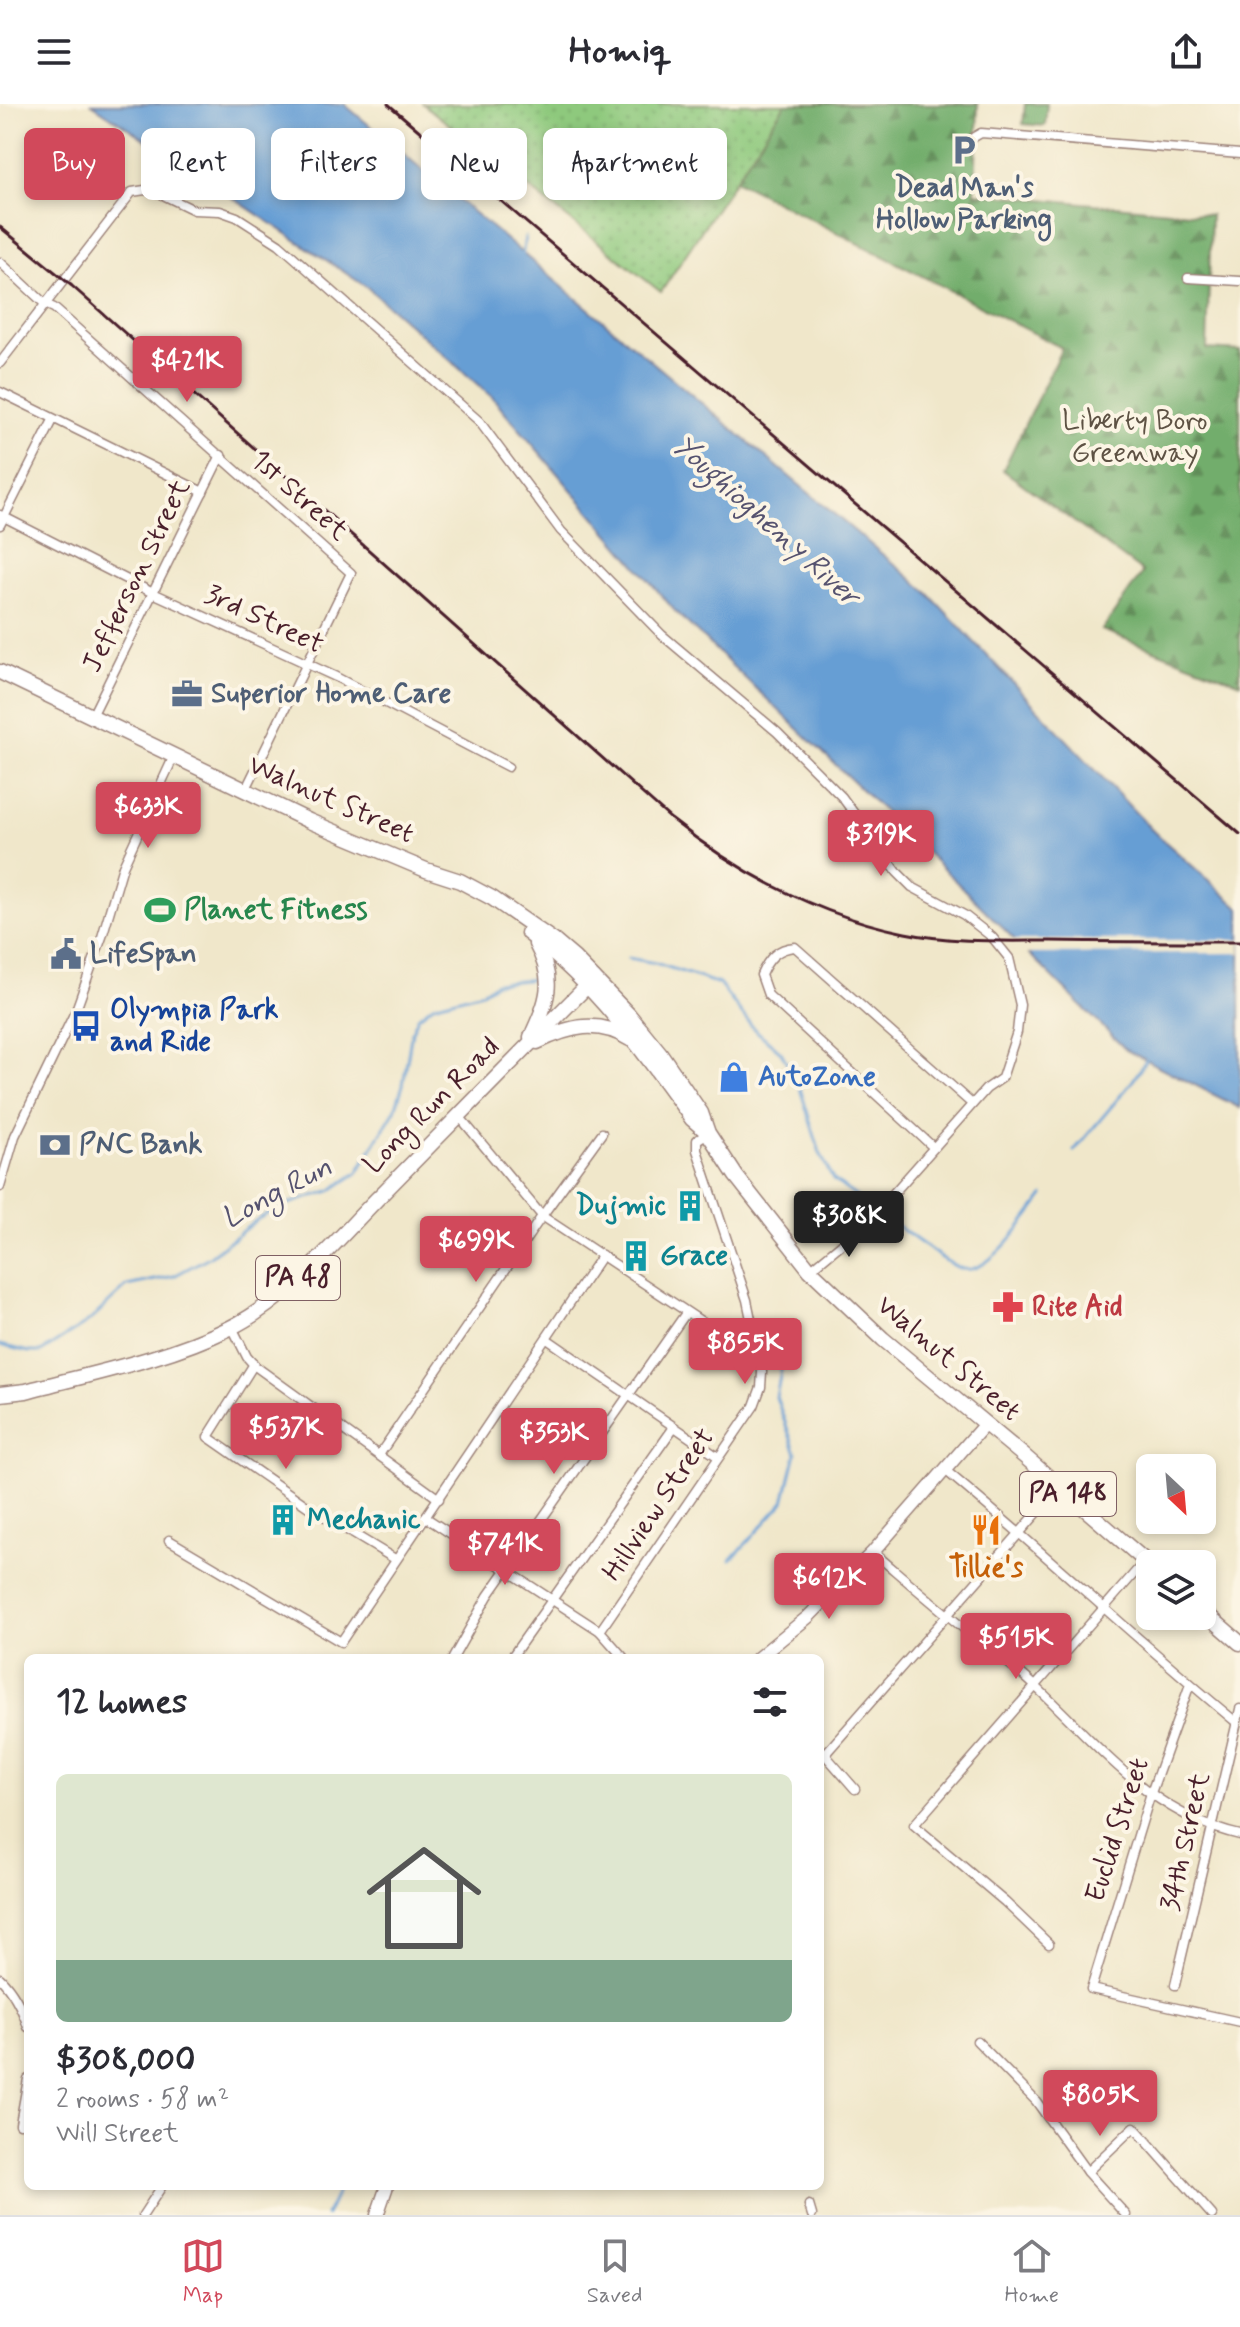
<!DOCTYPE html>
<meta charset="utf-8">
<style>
body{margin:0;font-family:Mynerve,sans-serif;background:#f7f7f7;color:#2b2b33;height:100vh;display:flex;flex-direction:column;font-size:30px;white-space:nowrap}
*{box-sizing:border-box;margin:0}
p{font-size:26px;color:#7c7c81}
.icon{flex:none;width:44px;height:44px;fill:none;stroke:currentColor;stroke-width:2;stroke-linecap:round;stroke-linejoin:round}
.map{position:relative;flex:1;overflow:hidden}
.details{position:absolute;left:24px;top:1550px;width:800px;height:536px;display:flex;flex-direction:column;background:#fff;border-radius:12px;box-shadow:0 4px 12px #0003}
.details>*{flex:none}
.banner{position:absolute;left:24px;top:24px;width:800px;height:72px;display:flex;gap:16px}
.needle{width:52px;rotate:154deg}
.buttons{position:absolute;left:1136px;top:1350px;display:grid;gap:16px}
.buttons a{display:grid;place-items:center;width:80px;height:80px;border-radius:12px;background:#fff;box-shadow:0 4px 12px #0003;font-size:40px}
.price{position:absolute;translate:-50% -68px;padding:0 18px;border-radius:8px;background:#d1495b;color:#fff;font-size:26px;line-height:52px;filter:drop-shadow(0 2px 4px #0008)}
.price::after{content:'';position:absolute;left:50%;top:48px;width:24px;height:18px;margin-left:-12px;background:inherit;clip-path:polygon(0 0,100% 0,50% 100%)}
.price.on{background:#222;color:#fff}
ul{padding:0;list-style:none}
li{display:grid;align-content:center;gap:16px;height:424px;padding:0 32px}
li+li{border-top:2px solid #e1e1e2}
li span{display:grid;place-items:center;height:248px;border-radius:12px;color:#555}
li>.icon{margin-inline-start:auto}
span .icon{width:144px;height:144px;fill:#fffc;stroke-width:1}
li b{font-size:34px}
h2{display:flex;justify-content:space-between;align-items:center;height:96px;padding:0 32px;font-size:34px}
.tag{padding:0 28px;border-radius:12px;background:#fff;box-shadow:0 4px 12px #0003;font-size:28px;line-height:72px}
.tag.on{background:#d1495b;color:#fff}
header{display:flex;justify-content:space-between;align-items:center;height:104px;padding:0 32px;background:#fff;font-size:36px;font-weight:800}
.menu{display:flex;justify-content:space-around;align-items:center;height:112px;border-top:2px solid #e1e1e2;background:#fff;font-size:22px;color:#7c7c81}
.menu a{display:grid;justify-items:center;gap:4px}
.menu .on{color:#d1495b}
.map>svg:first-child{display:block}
.forest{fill:url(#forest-firs);stroke:#5e664c;stroke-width:2}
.park{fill:url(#park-dots);stroke:#6c7454;stroke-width:2}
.water{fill:#669ed4;stroke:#585e80;stroke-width:2}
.pier{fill:#f0e7ca}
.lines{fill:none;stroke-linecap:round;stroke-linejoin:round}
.stream{stroke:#669ed4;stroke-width:3}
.street-casing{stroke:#9d837a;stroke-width:11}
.secondary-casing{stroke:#9d837a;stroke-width:15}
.primary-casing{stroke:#9d837a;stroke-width:17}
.street{stroke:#fff;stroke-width:8}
.secondary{stroke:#fff;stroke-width:12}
.primary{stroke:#fff;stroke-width:14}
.rail{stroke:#4a1f2b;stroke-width:3}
.labels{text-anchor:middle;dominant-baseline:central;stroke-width:8;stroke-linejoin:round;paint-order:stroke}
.shield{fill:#fcf5e5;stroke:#7f5f63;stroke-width:2}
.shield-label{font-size:26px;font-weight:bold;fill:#4a1f2b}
.service-label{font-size:28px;font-weight:bold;fill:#4e5e75;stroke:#fcf5e5;text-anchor:start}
.park-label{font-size:28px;fill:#5e5244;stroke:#fcf5e5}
.street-label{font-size:28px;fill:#4a1f2b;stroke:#fcf5e5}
.leisure-label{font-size:28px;font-weight:bold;fill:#27864d;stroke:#fcf5e5;text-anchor:start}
.transit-label{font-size:28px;font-weight:bold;fill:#164399;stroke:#fcf5e5;text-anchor:start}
.shop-label{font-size:28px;font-weight:bold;fill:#366cbe;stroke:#fcf5e5;text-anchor:start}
.culture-label{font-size:28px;font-weight:bold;fill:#0d838f;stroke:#fcf5e5;text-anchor:start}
.health-label{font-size:28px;font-weight:bold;fill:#be3a42;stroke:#fcf5e5;text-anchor:start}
.food-label{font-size:28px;font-weight:bold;fill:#c56008;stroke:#fcf5e5}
.water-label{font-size:30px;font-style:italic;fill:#55526f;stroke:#fcf5e5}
</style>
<header><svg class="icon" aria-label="menu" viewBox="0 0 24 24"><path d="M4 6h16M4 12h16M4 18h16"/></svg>Homiq<svg class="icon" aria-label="share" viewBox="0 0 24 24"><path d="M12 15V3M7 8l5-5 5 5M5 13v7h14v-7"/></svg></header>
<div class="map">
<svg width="1240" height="2111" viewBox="0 0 1240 2111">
<defs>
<pattern id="forest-firs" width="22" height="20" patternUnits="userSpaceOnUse" patternTransform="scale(2)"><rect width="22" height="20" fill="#72ad6c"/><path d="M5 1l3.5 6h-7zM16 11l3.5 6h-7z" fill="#608c59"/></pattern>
<pattern id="park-dots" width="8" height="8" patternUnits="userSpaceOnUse" patternTransform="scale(2)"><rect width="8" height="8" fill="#8ec97d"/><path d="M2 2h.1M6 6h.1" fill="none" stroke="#7cac6c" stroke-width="1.8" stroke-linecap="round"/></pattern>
</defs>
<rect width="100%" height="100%" fill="#fcf5e5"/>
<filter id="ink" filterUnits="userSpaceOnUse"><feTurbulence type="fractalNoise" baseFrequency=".0125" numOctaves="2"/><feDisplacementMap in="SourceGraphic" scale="16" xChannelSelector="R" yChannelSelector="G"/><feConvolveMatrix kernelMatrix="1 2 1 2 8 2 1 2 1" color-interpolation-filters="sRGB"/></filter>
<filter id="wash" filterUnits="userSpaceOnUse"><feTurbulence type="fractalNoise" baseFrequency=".006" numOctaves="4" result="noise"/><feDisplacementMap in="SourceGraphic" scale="32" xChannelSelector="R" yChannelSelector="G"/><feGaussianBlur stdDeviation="1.8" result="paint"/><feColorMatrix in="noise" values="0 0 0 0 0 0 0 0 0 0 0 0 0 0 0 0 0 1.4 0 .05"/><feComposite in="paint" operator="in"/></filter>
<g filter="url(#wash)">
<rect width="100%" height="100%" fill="#f0e7ca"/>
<g class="forest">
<polygon points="785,0 978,0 975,89 1211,111 1207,245 1240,247 1240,579 1102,526 1143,468 1003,366 1062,244 735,76"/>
<polygon points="1025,0 1047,0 1045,22 1023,20"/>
</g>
<polygon class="park" points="423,0 785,0 661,188"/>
<polygon class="water" points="92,0 344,0 925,486 1154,728 1240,804 1240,1004 1126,946 910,732 675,507 493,294 368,184"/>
<polygon class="pier" points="1009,836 1240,836 1240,849 1023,850"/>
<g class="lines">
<g class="stream">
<polyline points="522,153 525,133"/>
<path d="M628,854L655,859L719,880L753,924L781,948L799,981L820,1049L833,1076L946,1157C951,1159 957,1164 963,1165C990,1171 1028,1112 1044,1092"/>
<polyline points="1074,1047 1132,978 1146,956"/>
<polyline points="0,1241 29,1248 41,1248 88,1218 127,1182 174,1172 209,1153 258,1115 282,1102 330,1087 357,1069 395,1006 403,981 412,927 418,913 433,901 482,888 496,879 536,875"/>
<polyline points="731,1456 784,1398 796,1349 776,1293 787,1235"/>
<polyline points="326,2111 340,2082"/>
</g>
</g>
</g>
<g filter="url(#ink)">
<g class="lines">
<defs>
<g id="street">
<polyline points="963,46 974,33 981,29 1240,50"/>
<polyline points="0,158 45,200 54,204 351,469 245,687"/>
<polyline points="1188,174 1240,177"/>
<polyline points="0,259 132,88 145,86 159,89 194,106 220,107 237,113 279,140 479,317 561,427 662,531 777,628 842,693 897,768 912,783 964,811 992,833 1009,854 1020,901 1017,928 1002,974 986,985 868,1118 810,1166"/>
<polyline points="0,288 203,388"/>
<polyline points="0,411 153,489 336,573 508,663"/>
<polyline points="0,421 53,316"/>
<polyline points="92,612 221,351"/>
<polyline points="459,1012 542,1112 719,1229"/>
<path d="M933,1043L768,891L761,871C768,855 777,844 795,843L972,1000"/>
<polyline points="0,1083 15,1032 76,906 102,833 123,762 174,652"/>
<polyline points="232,1223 247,1253 255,1262 439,1395"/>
<polyline points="547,1235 718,1353"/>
<polyline points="254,1260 208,1333 307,1402 395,1455"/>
<polyline points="379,1351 542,1112 602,1029"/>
<path d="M945,1366C1044,1448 1137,1536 1236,1618"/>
<polyline points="425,1413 600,1527 624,1554"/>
<polyline points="169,1436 341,1538 602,1151"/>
<path d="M873,1448C906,1476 938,1504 972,1531C993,1548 1015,1563 1034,1581C1099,1641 1149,1710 1240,1731"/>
<polyline points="600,1527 754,1302 761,1283 762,1268 747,1196 697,1046 697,1036 708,1029"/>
<polyline points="453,1554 488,1492 686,1209"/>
<polyline points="511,1554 674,1323"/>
<polyline points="1190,1580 1151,1689 1091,1885 1240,1918"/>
<polyline points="820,1645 855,1685"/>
<polyline points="826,1649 1060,1383"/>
<polyline points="1049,1840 1005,1798 914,1721 1145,1457"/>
<path d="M0,1874C14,1888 22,1904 28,1923"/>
<polyline points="1175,1881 1240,1605"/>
<polyline points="977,1937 1036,1997 1087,2068 1126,2111"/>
<polyline points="20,2020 28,1975"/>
<polyline points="1087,2068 1134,2023 1212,2111"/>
<polyline points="809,2101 812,2111"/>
<polyline points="143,2111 162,2082"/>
</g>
<g id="secondary">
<polyline points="758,1554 808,1513 873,1448 985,1320"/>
<polyline points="377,2111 387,2082"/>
</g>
<g id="primary">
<polyline points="0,568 309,717 426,766 460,777 492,794 554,837 574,854 629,911 660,949 701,1009 708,1029 736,1072 810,1166 883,1235 1024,1352 1150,1461"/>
<path d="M528,829C596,880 643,946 692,1015L706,1027"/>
<path d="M531,933C548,896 556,877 536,840"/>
<path d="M537,938C570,922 598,915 630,935"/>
<path d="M0,1290L26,1287C94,1269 166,1255 230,1224C287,1196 332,1141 376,1096C449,1022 521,948 594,875"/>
<polyline points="1202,1506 1240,1539"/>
</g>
</defs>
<use href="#street" class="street-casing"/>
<use href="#secondary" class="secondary-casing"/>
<use href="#primary" class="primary-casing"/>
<use href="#street" class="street"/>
<use href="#secondary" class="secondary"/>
<use href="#primary" class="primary"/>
<g class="rail">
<polyline points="388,0 1240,730"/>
<path d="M0,123L72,182L671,715C740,770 818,811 905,829C953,839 1002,837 1051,837C1114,838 1177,838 1240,838"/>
</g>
</g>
</g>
<defs>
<symbol id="parking-bare" viewBox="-9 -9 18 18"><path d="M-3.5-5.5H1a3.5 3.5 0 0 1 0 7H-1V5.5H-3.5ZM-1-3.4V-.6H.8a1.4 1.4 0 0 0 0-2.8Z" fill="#5c6f8a" stroke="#fcf5e5" stroke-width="2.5" paint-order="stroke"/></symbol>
<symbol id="office-bare" viewBox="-9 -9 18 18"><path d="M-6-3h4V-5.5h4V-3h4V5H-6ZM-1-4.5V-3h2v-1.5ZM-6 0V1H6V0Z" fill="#5c6f8a" stroke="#fcf5e5" stroke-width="2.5" paint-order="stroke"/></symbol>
<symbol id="stadium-bare" viewBox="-9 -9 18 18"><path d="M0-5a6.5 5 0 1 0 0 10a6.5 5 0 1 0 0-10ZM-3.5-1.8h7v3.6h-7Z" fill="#2e9e5b" stroke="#fcf5e5" stroke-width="2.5" paint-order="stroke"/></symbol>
<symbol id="civic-bare" viewBox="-9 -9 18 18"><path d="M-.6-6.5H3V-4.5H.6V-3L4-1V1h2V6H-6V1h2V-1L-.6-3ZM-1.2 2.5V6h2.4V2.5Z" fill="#5c6f8a" stroke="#fcf5e5" stroke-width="2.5" paint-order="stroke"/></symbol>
<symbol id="bus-bare" viewBox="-9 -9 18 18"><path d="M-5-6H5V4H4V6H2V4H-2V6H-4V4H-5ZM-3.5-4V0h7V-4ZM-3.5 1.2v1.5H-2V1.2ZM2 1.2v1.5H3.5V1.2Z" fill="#1a4fb4" stroke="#fcf5e5" stroke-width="2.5" paint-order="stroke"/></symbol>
<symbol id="shop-bare" viewBox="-9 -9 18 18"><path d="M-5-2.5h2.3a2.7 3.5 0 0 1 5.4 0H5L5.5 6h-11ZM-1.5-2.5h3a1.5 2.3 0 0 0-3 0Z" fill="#3f7fe0" stroke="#fcf5e5" stroke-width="2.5" paint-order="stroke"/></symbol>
<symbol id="bank-bare" viewBox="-9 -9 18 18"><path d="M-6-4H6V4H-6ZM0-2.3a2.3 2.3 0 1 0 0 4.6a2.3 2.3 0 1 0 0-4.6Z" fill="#5c6f8a" stroke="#fcf5e5" stroke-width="2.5" paint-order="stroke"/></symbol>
<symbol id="building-bare" viewBox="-9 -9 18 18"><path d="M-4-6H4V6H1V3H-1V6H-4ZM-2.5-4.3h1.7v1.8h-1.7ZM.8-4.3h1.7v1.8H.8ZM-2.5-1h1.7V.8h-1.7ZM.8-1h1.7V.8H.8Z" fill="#0f9aa8" stroke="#fcf5e5" stroke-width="2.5" paint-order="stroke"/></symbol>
<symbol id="pharmacy-bare" viewBox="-9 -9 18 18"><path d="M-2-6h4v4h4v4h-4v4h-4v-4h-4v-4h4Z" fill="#e0444e" stroke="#fcf5e5" stroke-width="2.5" paint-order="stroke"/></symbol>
<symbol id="restaurant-bare" viewBox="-9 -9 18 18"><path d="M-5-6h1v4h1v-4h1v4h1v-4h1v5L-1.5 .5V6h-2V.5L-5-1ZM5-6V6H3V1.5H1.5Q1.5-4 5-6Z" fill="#e8710a" stroke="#fcf5e5" stroke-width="2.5" paint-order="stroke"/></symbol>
</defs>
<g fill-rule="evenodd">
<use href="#parking-bare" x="942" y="24" width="44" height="44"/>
<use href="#office-bare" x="165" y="568" width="44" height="44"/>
<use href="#stadium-bare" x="138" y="784" width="44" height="44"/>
<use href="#civic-bare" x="44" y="828" width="44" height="44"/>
<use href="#bus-bare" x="64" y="900" width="44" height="44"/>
<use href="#shop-bare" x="712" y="951" width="44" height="44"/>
<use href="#bank-bare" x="33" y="1019" width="44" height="44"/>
<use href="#building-bare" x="668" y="1080" width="44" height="44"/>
<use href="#building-bare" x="614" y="1130" width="44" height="44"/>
<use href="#pharmacy-bare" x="986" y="1181" width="44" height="44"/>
<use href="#building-bare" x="261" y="1394" width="44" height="44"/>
<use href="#restaurant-bare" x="964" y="1404" width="44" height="44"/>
</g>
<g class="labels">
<g class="shield">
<rect x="256" y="1152" width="84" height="44" rx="6"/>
<rect x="1020" y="1368" width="96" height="44" rx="6"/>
</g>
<g class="shield-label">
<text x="298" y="1174">PA 48</text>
<text x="1068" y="1390">PA 148</text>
</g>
<g class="service-label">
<text x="964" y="84" text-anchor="middle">Dead Man's<tspan x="964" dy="32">Hollow Parking</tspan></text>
<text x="211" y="590">Superior Home Care</text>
<text x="90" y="850">LifeSpan</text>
<text x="79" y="1041">PNC Bank</text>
</g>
<g class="park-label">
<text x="1135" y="317">Liberty Boro<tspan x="1135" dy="32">Greenway</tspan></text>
</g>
<g class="street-label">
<text transform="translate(299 392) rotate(42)">1st Street</text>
<text transform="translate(137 472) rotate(-64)">Jefferson Street</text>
<text transform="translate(264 516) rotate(25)">3rd Street</text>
<text transform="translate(331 696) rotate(24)">Walnut Street</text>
<text transform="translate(432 1002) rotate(-45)">Long Run Road</text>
<text transform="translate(948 1255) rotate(40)">Walnut Street</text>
<text transform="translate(659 1401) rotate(-56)">Hillview Street</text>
<text transform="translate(1118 1726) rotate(-72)">Euclid Street</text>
<text transform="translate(1186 1738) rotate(-77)">34th Street</text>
</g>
<g class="leisure-label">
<text x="184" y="806">Planet Fitness</text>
</g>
<g class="transit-label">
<text x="110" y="906">Olympia Park<tspan x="110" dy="32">and Ride</tspan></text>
</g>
<g class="shop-label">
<text x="758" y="973">AutoZone</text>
</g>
<g class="culture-label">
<text x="666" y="1102" text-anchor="end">Dujmic</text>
<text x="660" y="1152">Grace</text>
<text x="307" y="1416">Mechanic</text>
</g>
<g class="health-label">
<text x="1032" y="1203">Rite Aid</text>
</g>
<g class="food-label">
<text x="986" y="1464">Tillie's</text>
</g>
<g class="water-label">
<text transform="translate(766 417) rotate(42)">Youghiogheny River</text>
<text transform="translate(277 1089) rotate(-28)">Long Run</text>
</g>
</g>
</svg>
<div class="buttons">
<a><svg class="needle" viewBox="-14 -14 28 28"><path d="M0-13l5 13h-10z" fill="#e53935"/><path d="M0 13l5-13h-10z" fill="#7c7c81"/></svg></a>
<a><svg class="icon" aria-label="layers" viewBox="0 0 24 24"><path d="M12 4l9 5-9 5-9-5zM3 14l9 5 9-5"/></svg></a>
</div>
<b class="price" style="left:187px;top:300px">$421K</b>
<b class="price" style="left:148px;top:746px">$633K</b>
<b class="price" style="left:881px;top:774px">$319K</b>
<b class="price on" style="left:849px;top:1155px">$308K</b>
<b class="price" style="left:476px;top:1180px">$699K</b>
<b class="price" style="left:745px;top:1282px">$855K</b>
<b class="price" style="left:286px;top:1367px">$537K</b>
<b class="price" style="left:554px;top:1372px">$353K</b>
<b class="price" style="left:505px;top:1483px">$741K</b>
<b class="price" style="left:829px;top:1517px">$612K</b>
<b class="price" style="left:1016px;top:1577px">$515K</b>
<b class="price" style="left:1100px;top:2034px">$805K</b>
<div class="banner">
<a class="tag on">Buy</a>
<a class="tag">Rent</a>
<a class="tag">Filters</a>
<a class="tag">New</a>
<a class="tag">Apartment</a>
</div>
<section class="details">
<h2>12 homes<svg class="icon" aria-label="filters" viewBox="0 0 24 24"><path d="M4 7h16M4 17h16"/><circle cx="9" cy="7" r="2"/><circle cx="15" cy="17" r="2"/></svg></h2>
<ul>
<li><span style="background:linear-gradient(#dfe7d0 75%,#7fa58c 0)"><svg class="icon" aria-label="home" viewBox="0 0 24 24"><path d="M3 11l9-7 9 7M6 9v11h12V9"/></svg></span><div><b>$308,000</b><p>2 rooms · 58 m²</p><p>Will Street</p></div></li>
</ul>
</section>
</div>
<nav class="menu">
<a class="on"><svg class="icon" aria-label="map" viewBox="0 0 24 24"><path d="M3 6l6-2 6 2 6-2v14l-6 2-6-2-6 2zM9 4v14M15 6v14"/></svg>Map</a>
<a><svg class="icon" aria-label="saved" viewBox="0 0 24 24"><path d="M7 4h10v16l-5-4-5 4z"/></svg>Saved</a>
<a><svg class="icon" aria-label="home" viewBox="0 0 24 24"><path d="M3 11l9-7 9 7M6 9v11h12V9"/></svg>Home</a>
</nav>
